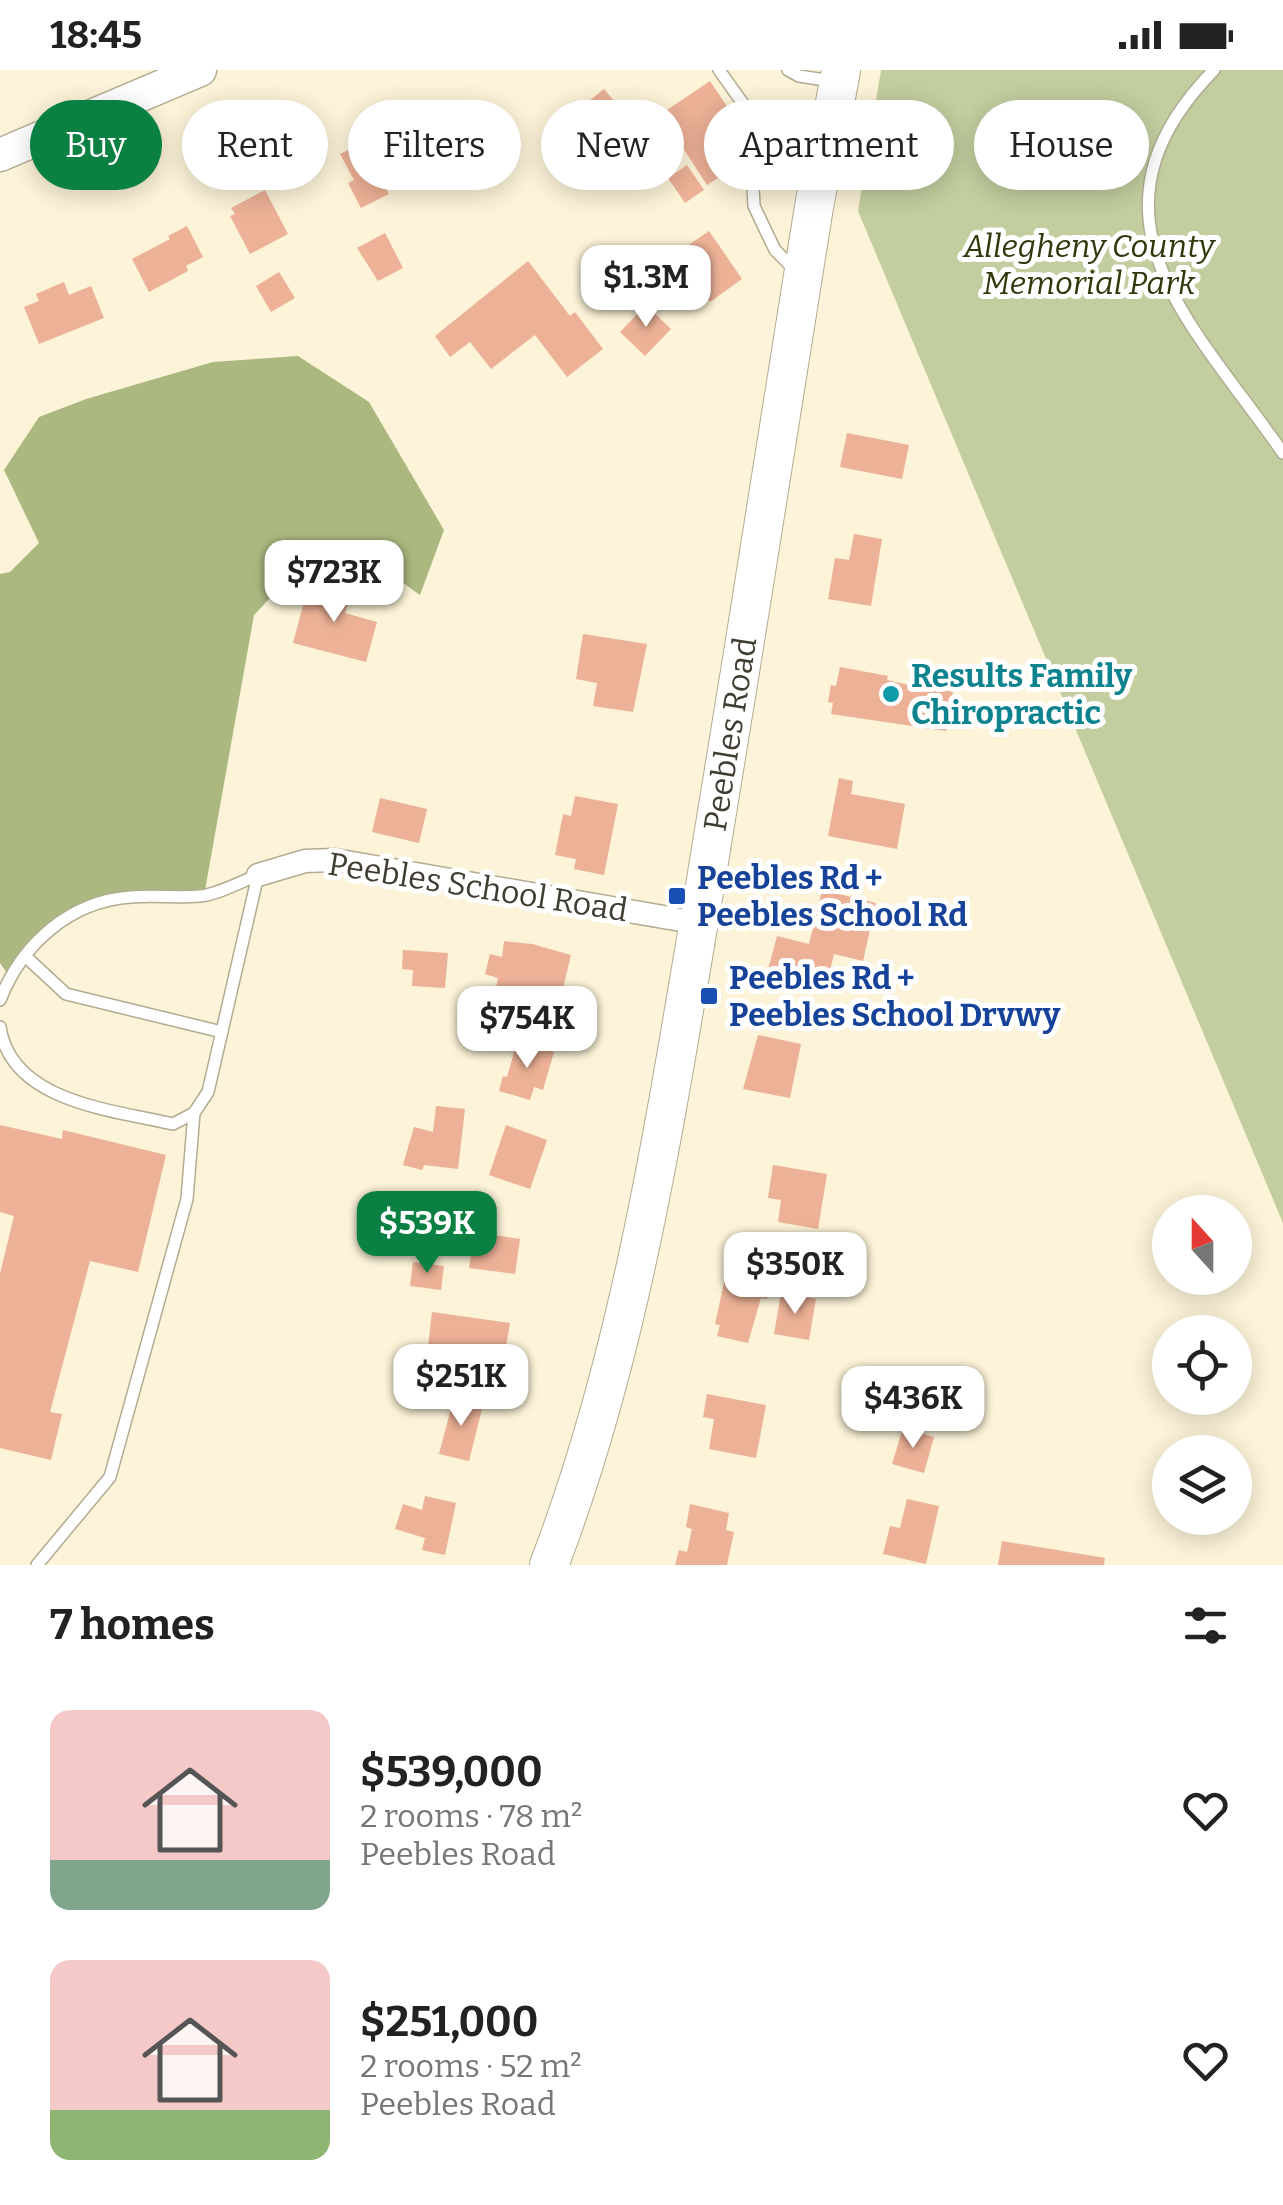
<!DOCTYPE html>
<meta charset="utf-8">
<style>
body{margin:0;font-family:Bitter,serif;background:#f2f2f2;color:#222;height:100vh;display:flex;flex-direction:column;font-size:38px;white-space:nowrap}
*{box-sizing:border-box;margin:0}
p{font-size:32px;color:#767676}
.icon{flex:none;width:55px;height:55px;fill:none;stroke:currentColor;stroke-width:2;stroke-linecap:round;stroke-linejoin:round}
.map{position:relative;height:1495px;overflow:hidden}
.details{display:flex;flex-direction:column;background:#fff;flex:1}
.details>*{flex:none}
.guide{position:absolute;left:30px;top:30px;width:1225px;height:90px;display:flex;gap:20px}
.needle{width:65px;rotate:339deg}
.fabs{position:absolute;left:1152px;top:1125px;display:grid;gap:20px}
.fabs a{display:grid;place-items:center;width:100px;height:100px;border-radius:50%;background:#fff;box-shadow:0 5px 25px #0003;font-size:50px}
.price{position:absolute;translate:-50% -85px;padding:0 22px;border-radius:20px;background:#fff;color:#222;font-size:32px;line-height:65px;filter:drop-shadow(0 2px 5px #0008)}
.price::after{content:'';position:absolute;left:50%;top:60px;width:30px;height:22px;margin-left:-15px;background:inherit;clip-path:polygon(0 0,100% 0,50% 100%)}
.price.active{background:#0b8043;color:#fff}
ul{padding:0;list-style:none}
li{display:flex;align-items:center;gap:30px;height:250px;padding:0 50px}
li span{display:grid;place-items:center;flex:none;width:280px;height:200px;border-radius:20px;color:#555}
li>.icon{margin-inline-start:auto}
span .icon{width:120px;height:120px;fill:#fffc;stroke-width:1}
li b{font-size:42px}
h2{display:flex;justify-content:space-between;align-items:center;height:120px;padding:0 50px;font-size:42px}
.tag{padding:0 35px;border-radius:45px;background:#fff;box-shadow:0 5px 25px #0003;font-size:35px;line-height:90px}
.tag.active{background:#0b8043;color:#fff}
.status{display:flex;justify-content:space-between;align-items:center;height:70px;padding:0 50px;background:#fff;direction:ltr}
.status svg{height:28px;fill:currentColor}
.map>svg:first-child{display:block}
.green{fill:#c2ce9f}
.forest{fill:#abb980}
.building{fill:#ecb196}
.lines{fill:none;stroke-linecap:round;stroke-linejoin:round}
.service-casing{stroke:#b3ab91;stroke-width:14}
.minor-casing{stroke:#b3ab91;stroke-width:25}
.secondary-casing{stroke:#b3ab91;stroke-width:35}
.primary-casing{stroke:#b3ab91;stroke-width:40}
.service{stroke:#fff;stroke-width:11}
.minor{stroke:#fff;stroke-width:22}
.secondary{stroke:#fff;stroke-width:32}
.primary{stroke:#fff;stroke-width:38}
.culture-dot{fill:#0f9aa8;stroke:#fff;stroke-width:4}
.transit-dot{fill:#1a4fb4;stroke:#fff;stroke-width:4}
.labels{text-anchor:middle;dominant-baseline:central;stroke-width:10;stroke-linejoin:round;paint-order:stroke}
.park-label{font-size:32px;font-style:italic;fill:#30380c;stroke:#fff}
.culture-label{font-size:32px;font-weight:bold;fill:#0d838f;stroke:#fff;text-anchor:start}
.street-label{font-size:32px;fill:#403c31;stroke:#fff}
.transit-label{font-size:32px;font-weight:bold;fill:#164399;stroke:#fff;text-anchor:start}
</style>
<div class="status"><b>18:45</b><svg viewBox="0 0 49 12"><path d="M0 12V9h3v3zM5 12V6h3v6zM10 12V3h3v9zM15 12V0h3v12zM26 1h20v11H26zM47 4h2v5h-2z"/></svg></div>
<div class="map">
<svg width="1283" height="1495" viewBox="0 0 1283 1495">
<rect width="100%" height="100%" fill="#fcf3d8"/>
<polygon class="green" points="881,0 1283,0 1283,1153 858,141"/>
<polygon class="forest" points="298,286 369,332 444,460 420,525 369,489 307,489 254,545 204,826 128,827 64,848 9,906 0,893 0,504 10,502 39,473 4,400 39,347 86,329 213,292"/>
<g class="building">
<polygon points="710,11 747,66 734,75 745,90 707,115 661,44"/>
<polygon points="604,19 625,44 595,68 575,42"/>
<polygon points="490,35 507,62 503,65 510,76 488,91 464,51"/>
<polygon points="381,63 404,107 385,116 389,124 361,138 348,113 354,110 340,84"/>
<polygon points="687,95 704,120 685,133 668,108"/>
<polygon points="265,120 288,164 250,184 230,146 235,144 231,138"/>
<polygon points="187,156 203,187 186,196 188,201 149,222 132,189 170,169 168,166"/>
<polygon points="709,161 742,209 710,232 677,183"/>
<polygon points="385,163 403,198 378,211 357,178"/>
<polygon points="528,191 570,246 575,242 603,279 567,307 535,265 491,299 470,272 450,287 435,266"/>
<polygon points="279,202 295,228 271,242 256,216"/>
<polygon points="64,212 69,225 91,216 104,248 39,274 24,237 39,231 36,224"/>
<polygon points="646,235 671,259 645,286 620,262"/>
<polygon points="847,363 909,375 902,409 840,397"/>
<polygon points="854,464 882,469 871,536 828,529 835,488 849,490"/>
<polygon points="316,513 351,522 345,543 377,552 366,592 293,573 305,528 312,530"/>
<polygon points="583,564 647,574 633,642 593,636 597,613 576,609"/>
<polygon points="840,597 888,606 887,610 909,615 910,608 949,612 948,616 954,616 946,661 831,644 833,633 828,632 831,615 836,616"/>
<polygon points="839,708 853,711 851,724 905,734 897,779 828,766"/>
<polygon points="575,726 618,734 604,805 574,799 576,789 555,785 563,744 571,746"/>
<polygon points="380,728 427,739 419,773 372,762"/>
<polygon points="822,820 876,833 863,891 834,884 825,921 766,907 777,866 809,874"/>
<polygon points="504,871 532,874 571,885 559,935 496,917 498,908 485,904 490,884 502,887"/>
<polygon points="403,880 448,883 445,918 412,916 413,900 402,899"/>
<polygon points="758,965 801,974 790,1028 743,1019"/>
<polygon points="517,972 554,982 543,1020 534,1017 530,1030 499,1021 503,1006 507,1007"/>
<polygon points="436,1036 465,1039 458,1099 424,1095 422,1100 403,1095 414,1057 433,1062"/>
<polygon points="0,1055 62,1069 63,1060 166,1085 138,1202 90,1191 50,1342 62,1344 51,1390 0,1378 0,1204 14,1146 0,1142"/>
<polygon points="506,1055 547,1070 530,1119 489,1105"/>
<polygon points="773,1095 827,1104 818,1159 778,1152 781,1130 768,1128"/>
<polygon points="474,1162 520,1169 515,1204 469,1198"/>
<polygon points="413,1192 444,1196 441,1220 410,1216"/>
<polygon points="727,1199 772,1209 767,1229 761,1228 748,1273 717,1266 720,1255 715,1254"/>
<polygon points="781,1223 816,1229 809,1270 774,1264"/>
<polygon points="432,1242 510,1253 504,1288 428,1277"/>
<polygon points="707,1324 766,1335 756,1388 709,1379 714,1349 703,1347"/>
<polygon points="454,1327 483,1335 469,1391 439,1384"/>
<polygon points="903,1358 934,1367 924,1403 892,1394"/>
<polygon points="425,1426 456,1433 445,1485 422,1480 425,1468 395,1459 403,1434 422,1440"/>
<polygon points="907,1429 939,1436 926,1494 883,1484 890,1456 900,1458"/>
<polygon points="690,1434 729,1443 726,1460 734,1462 727,1495 675,1495 679,1480 687,1482 692,1459 686,1457"/>
<polygon points="1002,1471 1105,1488 1104,1495 998,1495"/>
</g>
<g class="lines">
<defs>
<g id="service">
<polyline points="719,0 749,42 754,136 775,180 796,201"/>
<polyline points="788,0 799,6 832,11"/>
<path d="M1214,0C1070,147 1195,256 1283,383"/>
<polyline points="25,886 66,924 222,962"/>
<path d="M0,930C22,874 70,831 131,827C154,825 178,828 200,826C219,824 240,812 258,805"/>
<path d="M0,957C11,1032 113,1040 173,1054L194,1043L208,1022L258,805"/>
<polyline points="37,1495 110,1407 187,1129 194,1043"/>
</g>
<polyline id="minor" points="258,805 305,791 335,790 698,853"/>
<polyline id="secondary" points="0,85 200,0"/>
<g id="primary">
<path id="s1" d="M549,1495C632,1279 666,1044 705,816C743,592 776,367 813,143C821,95 833,48 841,0"/>
</g>
</defs>
<use href="#service" class="service-casing"/>
<use href="#minor" class="minor-casing"/>
<use href="#secondary" class="secondary-casing"/>
<use href="#primary" class="primary-casing"/>
<use href="#service" class="service"/>
<use href="#minor" class="minor"/>
<use href="#secondary" class="secondary"/>
<use href="#primary" class="primary"/>
</g>
<circle class="culture-dot" cx="891" cy="624" r="10"/>
<g class="transit-dot">
<rect x="667" y="816" width="20" height="20" rx="5"/>
<rect x="699" y="916" width="20" height="20" rx="5"/>
</g>
<g class="labels">
<g class="park-label">
<text x="1089" y="176">Allegheny County<tspan x="1089" dy="37">Memorial Park</tspan></text>
</g>
<g class="culture-label">
<text x="911" y="606">Results Family<tspan x="911" dy="37">Chiropractic</tspan></text>
</g>
<g class="street-label">
<text stroke="none"><textPath href="#s1" startOffset="852">Peebles Road</textPath></text>
<text transform="translate(478 817) rotate(9)">Peebles School Road</text>
</g>
<g class="transit-label">
<text x="697" y="808">Peebles Rd +<tspan x="697" dy="37">Peebles School Rd</tspan></text>
<text x="729" y="908">Peebles Rd +<tspan x="729" dy="37">Peebles School Drvwy</tspan></text>
</g>
</g>
</svg>
<div class="fabs">
<a><svg class="needle" viewBox="-14 -14 28 28"><path d="M0-13l5 13h-10z" fill="#e53935"/><path d="M0 13l5-13h-10z" fill="#767676"/></svg></a>
<a><svg class="icon" aria-label="locate" viewBox="0 0 24 24"><circle cx="12" cy="12" r="6"/><path d="M12 2v4M12 18v4M2 12h4M18 12h4"/></svg></a>
<a><svg class="icon" aria-label="layers" viewBox="0 0 24 24"><path d="M12 4l9 5-9 5-9-5zM3 14l9 5 9-5"/></svg></a>
</div>
<b class="price" style="left:646px;top:260px">$1.3M</b>
<b class="price" style="left:334px;top:555px">$723K</b>
<b class="price" style="left:527px;top:1001px">$754K</b>
<b class="price active" style="left:427px;top:1206px">$539K</b>
<b class="price" style="left:795px;top:1247px">$350K</b>
<b class="price" style="left:461px;top:1359px">$251K</b>
<b class="price" style="left:913px;top:1381px">$436K</b>
<div class="guide">
<a class="tag active">Buy</a>
<a class="tag">Rent</a>
<a class="tag">Filters</a>
<a class="tag">New</a>
<a class="tag">Apartment</a>
<a class="tag">House</a>
</div>
</div>
<section class="details">
<h2>7 homes<svg class="icon" aria-label="filters" viewBox="0 0 24 24"><path d="M4 7h16M4 17h16"/><circle cx="9" cy="7" r="2"/><circle cx="15" cy="17" r="2"/></svg></h2>
<ul>
<li><span style="background:linear-gradient(#f6c9c9 75%,#7fa58c 0)"><svg class="icon" aria-label="home" viewBox="0 0 24 24"><path d="M3 11l9-7 9 7M6 9v11h12V9"/></svg></span><div><b>$539,000</b><p>2 rooms · 78 m²</p><p>Peebles Road</p></div><svg class="icon" aria-label="heart" viewBox="0 0 24 24"><path d="M12 20l-8-8c-3-5 5-10 8-4 3-6 11-1 8 4z"/></svg></li>
<li><span style="background:linear-gradient(#f6c9c9 75%,#8fb573 0)"><svg class="icon" aria-label="home" viewBox="0 0 24 24"><path d="M3 11l9-7 9 7M6 9v11h12V9"/></svg></span><div><b>$251,000</b><p>2 rooms · 52 m²</p><p>Peebles Road</p></div><svg class="icon" aria-label="heart" viewBox="0 0 24 24"><path d="M12 20l-8-8c-3-5 5-10 8-4 3-6 11-1 8 4z"/></svg></li>
</ul>
</section>
